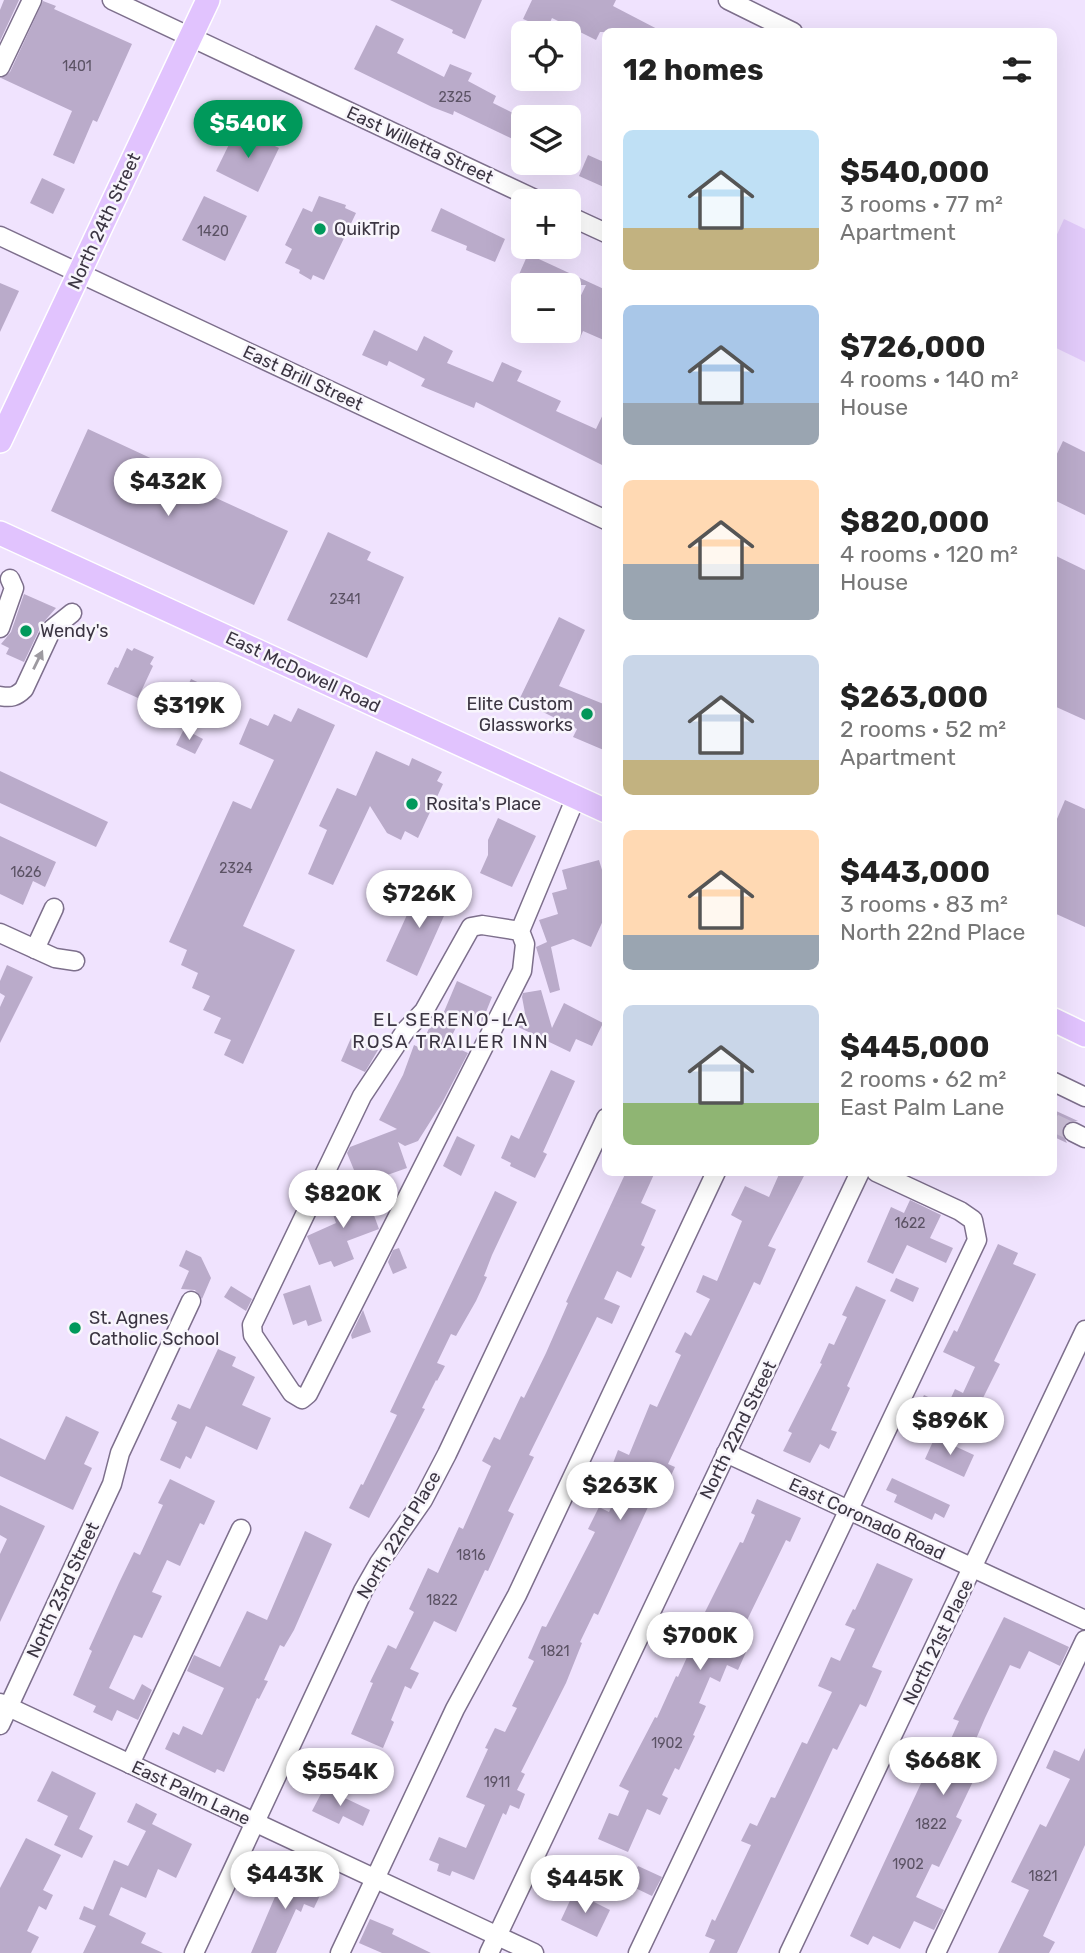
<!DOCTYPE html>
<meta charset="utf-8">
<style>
body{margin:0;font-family:Rubik,sans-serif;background:#f2f2f2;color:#222;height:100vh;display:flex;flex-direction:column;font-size:26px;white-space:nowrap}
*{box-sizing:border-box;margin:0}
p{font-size:23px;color:#767676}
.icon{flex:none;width:38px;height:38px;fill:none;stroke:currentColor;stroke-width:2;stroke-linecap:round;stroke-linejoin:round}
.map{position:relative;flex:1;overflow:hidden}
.sheet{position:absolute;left:602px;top:28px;width:455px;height:1148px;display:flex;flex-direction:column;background:#fff;border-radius:10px;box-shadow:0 7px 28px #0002}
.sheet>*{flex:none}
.fabs{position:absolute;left:511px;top:21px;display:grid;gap:14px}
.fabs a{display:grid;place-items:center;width:70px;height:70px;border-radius:10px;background:#fff;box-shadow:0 7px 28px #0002;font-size:35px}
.price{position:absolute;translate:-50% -60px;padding:0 16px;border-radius:24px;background:#fff;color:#222;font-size:23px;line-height:46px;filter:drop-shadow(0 2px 4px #0008)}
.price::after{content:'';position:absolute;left:50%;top:42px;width:21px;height:16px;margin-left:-10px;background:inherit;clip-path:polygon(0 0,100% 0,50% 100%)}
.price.on{background:#00995b;color:#fff}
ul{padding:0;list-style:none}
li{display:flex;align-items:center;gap:21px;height:175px;padding:0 21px}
li span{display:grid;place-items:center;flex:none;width:196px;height:140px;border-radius:10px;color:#555}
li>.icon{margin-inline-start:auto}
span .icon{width:84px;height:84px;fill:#fffc;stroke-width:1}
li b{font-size:30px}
h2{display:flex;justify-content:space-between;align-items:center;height:84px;padding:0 21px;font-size:30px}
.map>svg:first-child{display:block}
.green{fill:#e1caf9}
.building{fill:#baabca}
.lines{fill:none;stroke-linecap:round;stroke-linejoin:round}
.minor-tunnel{stroke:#ccc0d8;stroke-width:18;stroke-dasharray:18 9;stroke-linecap:butt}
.minor-casing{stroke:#7d6f8c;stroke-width:21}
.major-casing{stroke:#fff;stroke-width:26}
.minor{stroke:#fff;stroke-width:18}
.major{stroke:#e1c3fe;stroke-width:23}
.oneway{fill:#9d9aa0}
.poi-dot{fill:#00995b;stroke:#f8f5fc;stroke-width:2.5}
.labels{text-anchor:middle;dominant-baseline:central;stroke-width:5;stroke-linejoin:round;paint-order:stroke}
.number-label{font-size:14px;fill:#5b5264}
.street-label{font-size:18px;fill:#3b3542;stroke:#f8f5fc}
.poi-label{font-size:18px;fill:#3b3542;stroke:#f8f5fc;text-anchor:start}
.neighbourhood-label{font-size:19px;letter-spacing:2px;fill:#3b3542;stroke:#f8f5fc}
</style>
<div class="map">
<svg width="1085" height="1953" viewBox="0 0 1085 1953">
<rect width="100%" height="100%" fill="#f0e3fe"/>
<polygon class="green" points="1064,219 1085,229 1085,362 1054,347 1054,241"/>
<g class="building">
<polygon points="4,0 19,0 0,41 0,10"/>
<polygon points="390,0 482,0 465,39 452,33 453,30"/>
<polygon points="532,0 616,0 613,6 663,32 600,32 596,40 552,18 547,29 523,19"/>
<polygon points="43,1 56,6 54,9 132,44 97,122 93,120 74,164 53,155 72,111 1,78 10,72"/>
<polygon points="376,25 404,39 397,53 444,77 450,64 472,73 468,81 496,96 493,103 523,118 523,144 454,111 453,115 432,107 354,69"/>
<polygon points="237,128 279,148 258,192 216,171"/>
<polygon points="588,155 606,163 606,188 579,176"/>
<polygon points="42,178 65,189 53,214 30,203"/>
<polygon points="204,196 247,216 225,261 182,240"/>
<polygon points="319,196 346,205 345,208 356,213 324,280 313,275 311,280 299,273 300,270 285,263 292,249 285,245 303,208 312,212"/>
<polygon points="441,208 505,239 495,262 466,250 467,246 431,231"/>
<polygon points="528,254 606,290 606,341 583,331 580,338 569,332 569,320 586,285 533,285 517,279"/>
<polygon points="0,283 19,291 0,332"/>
<polygon points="374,330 417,351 424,336 453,351 447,363 493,382 502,362 522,371 517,381 561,401 556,411 596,429 606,408 606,467 476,402 474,408 421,386 425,379 389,361 387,366 362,355"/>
<polygon points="88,429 159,462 155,470 288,531 254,605 51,511"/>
<polygon points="1063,441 1085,452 1085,515 1054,500 1054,460"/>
<polygon points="328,532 371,552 367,560 404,577 367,658 287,620"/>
<polygon points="1054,555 1085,570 1085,720 1054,706"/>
<polygon points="24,594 56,608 42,624 24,662 6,654 9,648 1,644 11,632"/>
<polygon points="559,617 585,630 559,686 606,705 606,751 573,737 577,729 519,700"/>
<polygon points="127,648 132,651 134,648 154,657 150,664 153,666 138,698 107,684 115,667 118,668"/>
<polygon points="191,679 214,690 194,731 172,721"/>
<polygon points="298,708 335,725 243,926 295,950 243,1064 224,1055 231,1040 214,1033 221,1018 203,1010 210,996 192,988 198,973 181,965 187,950 169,942 233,801 251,809 274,760 239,744 250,718 268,726 274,714 291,722"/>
<polygon points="184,729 203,739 195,754 176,745"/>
<polygon points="376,751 409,766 412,758 442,772 437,781 443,784 418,838 405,831 401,840 387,833 370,806 333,885 308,874 327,830 319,826 337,788 356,796"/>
<polygon points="0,771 108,822 96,847 0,803"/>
<polygon points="1065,800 1085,809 1085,927 1054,913 1054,826"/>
<polygon points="498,818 536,836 512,887 480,873 488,855 488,840"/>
<polygon points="0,836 56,862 45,887 33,881 23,905 0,894"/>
<polygon points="599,860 606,883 606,914 591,947 573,939 551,947 560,990 550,993 536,947 547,942 539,920 558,914 552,893 567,889 562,870"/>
<polygon points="421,884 452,898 417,976 386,961"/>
<polygon points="7,965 33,977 0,1043 0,1007 5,996 0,993 0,981"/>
<polygon points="457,981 492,997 480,1027 460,1019 448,1044 468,1053 442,1103 418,1141 405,1146 398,1142 407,1168 345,1190 340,1175 354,1170 347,1153 350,1147 397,1129 379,1120 403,1075 414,1045 420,1048 431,1024 438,1026"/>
<polygon points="541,990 552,1028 564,1003 603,1023 592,1046 576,1039 570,1052 516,1026 523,1011 525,1013 522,997 523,993"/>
<polygon points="351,1038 378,1050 365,1072 341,1061"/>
<polygon points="551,1070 575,1081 543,1152 547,1154 535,1178 510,1166 511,1163 501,1158 511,1135 519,1139"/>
<polygon points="1054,1110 1078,1121 1067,1122 1063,1128 1062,1133 1067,1143 1054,1137"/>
<polygon points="457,1136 475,1145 461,1176 443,1166"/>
<polygon points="626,1172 655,1172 641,1203 656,1210 641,1245 645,1247 631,1278 617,1271 604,1299 620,1306 612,1324 597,1317 529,1455 534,1457 508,1511 514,1514 488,1571 485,1570 456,1632 434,1621 410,1669 419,1673 411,1689 405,1686 391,1720 394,1722 383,1748 351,1734 373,1683 370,1682 388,1645 396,1649 414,1612 409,1609 428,1568 438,1573 459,1527 463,1529 491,1466 482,1461 494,1437 500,1440 521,1396 524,1398 546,1353 568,1303 566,1302"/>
<polygon points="780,1172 806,1172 768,1246 776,1249 760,1285 754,1282 668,1464 675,1467 662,1495 655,1492 598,1615 594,1613 580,1642 582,1643 566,1683 521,1772 525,1774 517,1790 525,1794 519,1809 510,1805 506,1815 503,1813 474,1880 452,1871 450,1876 437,1871 439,1864 429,1860 439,1837 466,1848 485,1805 466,1797 488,1749 485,1748 495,1728 505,1732 517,1708 512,1706 534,1661 528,1658 542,1626 546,1627 595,1532 588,1529 599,1507 609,1512 628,1473 612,1466 618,1450 629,1455 650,1404 657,1407 681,1355 675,1352 685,1332 691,1336 710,1299 696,1292 703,1275 717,1281 742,1221 731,1215 745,1186 769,1197"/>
<polygon points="495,1191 517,1202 492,1255 484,1276 487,1277 476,1301 456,1336 451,1334 437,1363 445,1366 437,1381 436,1380 422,1408 425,1409 369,1518 349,1508 361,1484 363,1485 397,1415 390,1412"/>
<polygon points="367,1196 379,1229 347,1241 354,1259 334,1267 331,1261 319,1265 307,1236 336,1223 329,1203 340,1199"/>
<polygon points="910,1200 941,1215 930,1238 953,1248 946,1263 907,1245 893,1274 867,1262 891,1207 904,1213"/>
<polygon points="998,1244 1018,1253 1013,1264 1036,1274 994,1361 1000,1364 983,1398 998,1405 987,1431 945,1411 955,1389 963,1393 975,1367 943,1352 954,1330 957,1332"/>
<polygon points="399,1248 407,1268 393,1274 388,1262 393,1250"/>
<polygon points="186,1250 201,1257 211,1278 202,1299 195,1290 181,1289 189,1271 179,1266"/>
<polygon points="896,1278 919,1288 913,1302 890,1291"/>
<polygon points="310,1285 322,1321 308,1326 306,1320 293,1325 283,1294"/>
<polygon points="231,1286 252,1299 246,1311 224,1297"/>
<polygon points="856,1286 886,1300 847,1386 850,1388 831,1430 837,1432 829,1449 820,1444 810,1463 783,1451 792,1433 788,1431 822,1364 820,1363 829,1343 834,1345 847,1317 842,1315"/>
<polygon points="363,1310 371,1332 352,1339 351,1335"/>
<polygon points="218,1349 236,1357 232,1366 255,1377 242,1405 271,1418 257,1450 206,1426 191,1459 186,1456 180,1469 160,1460 177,1422 171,1419 178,1404 190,1409"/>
<polygon points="924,1395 943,1404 926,1439 908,1430"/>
<polygon points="66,1416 99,1432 84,1464 92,1468 73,1510 0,1476 0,1438 45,1460"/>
<polygon points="935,1437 974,1455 964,1477 925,1459"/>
<polygon points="892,1478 950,1505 944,1518 935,1513 932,1520 894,1502 897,1495 886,1490"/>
<polygon points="170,1479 215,1501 204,1525 200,1523 180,1566 167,1560 152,1592 162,1596 142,1638 134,1635 109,1688 134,1700 142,1684 152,1690 138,1720 117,1710 112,1721 93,1712 96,1706 73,1695 92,1651 89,1649 119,1583 134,1552 140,1555 163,1505 158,1503"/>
<polygon points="757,1499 801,1518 790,1542 786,1540 734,1647 746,1652 738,1670 727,1665 720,1682 710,1677 699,1703 706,1706 693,1735 695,1736 679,1770 675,1768 662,1795 668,1798 660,1815 647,1809 628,1852 598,1839 609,1813 618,1816 629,1791 619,1786 655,1717 657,1718 676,1676 678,1677 704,1620 702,1618 740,1542 743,1543 755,1515 751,1513"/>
<polygon points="0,1505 45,1526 0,1622 0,1554 7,1539 0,1535"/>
<polygon points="305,1531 332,1544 294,1630 284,1647 280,1645 264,1680 268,1681 259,1699 257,1698 224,1772 217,1769 215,1773 165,1749 173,1732 179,1735 183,1726 202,1735 224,1688 187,1671 194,1655 220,1667 247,1611 267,1620"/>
<polygon points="877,1563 913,1579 872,1667 882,1671 866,1707 860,1704 837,1750 833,1748 737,1953 709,1953 715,1940 705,1936 712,1919 715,1921 751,1845 741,1841 750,1823 757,1826 771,1797 775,1798 802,1742 807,1744 832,1692 818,1686 831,1657 840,1661 855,1629 845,1625 853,1609 855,1610"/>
<polygon points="1004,1617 1069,1647 1060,1666 1029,1651 1020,1669 1010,1665 985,1718 964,1767 977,1773 956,1817 962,1820 939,1867 932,1864 916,1897 944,1910 934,1930 914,1921 900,1949 873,1936 868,1945 850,1936 937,1749 945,1752 959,1721 953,1719"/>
<polygon points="1085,1748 1085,1845 1043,1936 1055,1942 1049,1953 998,1953 1029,1890 1011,1882 1040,1824 1046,1827 1070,1779 1046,1768 1054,1750 1079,1761"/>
<polygon points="52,1771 96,1793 79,1829 93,1836 82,1858 54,1845 68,1816 37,1801"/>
<polygon points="324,1788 370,1810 363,1826 343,1816 339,1824 312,1811"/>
<polygon points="136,1803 157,1814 152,1824 192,1844 176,1878 158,1869 146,1898 121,1887 109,1915 146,1933 141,1943 163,1953 83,1953 96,1926 79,1919 84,1906 93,1910 114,1860 128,1866 146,1831 127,1822"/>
<polygon points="26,1838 61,1855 43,1890 53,1895 46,1910 39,1906 27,1931 39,1937 31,1953 0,1953 0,1888"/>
<polygon points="638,1866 662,1877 652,1896 629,1885"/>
<polygon points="286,1871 323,1889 314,1908 304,1904 301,1912 296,1909 276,1953 251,1953"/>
<polygon points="574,1892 610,1910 597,1937 561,1920"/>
<polygon points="370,1919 394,1929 392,1934 431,1953 382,1953 359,1943"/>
</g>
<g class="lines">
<polyline class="minor-tunnel" points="1054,1123 1073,1132"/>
<defs>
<g id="minor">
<polyline points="112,0 539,201"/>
<polyline points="728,0 793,32"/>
<polyline points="0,67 32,0"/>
<polyline points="569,216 606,233"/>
<polyline points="0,236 606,520"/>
<polyline points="0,628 14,588 10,579"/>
<path d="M0,696C11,698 16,697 24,689L52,629L72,613"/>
<polyline points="520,931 482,925 471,927 424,1011 406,1030 362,1096 252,1325 253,1335 292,1393 302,1399 308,1394 522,971 525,944 520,931 576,797"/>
<polyline points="0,933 55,958 75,961"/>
<polyline points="35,949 54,908"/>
<polyline points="1054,1082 1085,1097"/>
<polyline points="1073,1132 1085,1138"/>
<polyline points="726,1453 1085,1620"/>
<polyline points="0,1703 534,1953"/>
<polyline points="0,1725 112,1484 120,1453 191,1301"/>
<polyline points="130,1764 241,1529"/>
<polyline points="194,1953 363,1591 379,1563 423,1500 447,1454 606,1118"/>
<polyline points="340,1953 455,1709 517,1595 716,1172"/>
<polyline points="489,1953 860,1172"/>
<polyline points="638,1953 977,1240 973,1220 960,1211 876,1172"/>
<polyline points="789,1953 1085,1330"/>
<polyline points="936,1953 1085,1640"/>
</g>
<g id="major">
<polyline points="0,441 208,0"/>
<polyline points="0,533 606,811"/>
<polyline points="1054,1020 1085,1035"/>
</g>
</defs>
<use href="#minor" class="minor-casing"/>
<use href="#major" class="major-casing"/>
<use href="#minor" class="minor"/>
<use href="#major" class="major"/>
</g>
<defs><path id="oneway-solid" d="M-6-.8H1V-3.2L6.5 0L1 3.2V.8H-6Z" transform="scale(1.75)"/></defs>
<use class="oneway" href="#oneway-solid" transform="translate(38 660) rotate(-64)"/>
<g class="poi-dot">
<circle cx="320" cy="229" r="7"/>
<circle cx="26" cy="631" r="7"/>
<circle cx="587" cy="714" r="7"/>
<circle cx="412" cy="804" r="7"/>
<circle cx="75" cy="1328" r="7"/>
</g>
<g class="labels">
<g class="number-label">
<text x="77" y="66">1401</text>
<text x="455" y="97">2325</text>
<text x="213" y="231">1420</text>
<text x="345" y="599">2341</text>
<text x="236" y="868">2324</text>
<text x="26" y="872">1626</text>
<text x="910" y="1223">1622</text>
<text x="471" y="1555">1816</text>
<text x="442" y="1600">1822</text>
<text x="555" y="1651">1821</text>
<text x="667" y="1743">1902</text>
<text x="497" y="1782">1911</text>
<text x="931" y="1824">1822</text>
<text x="908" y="1864">1902</text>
<text x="1043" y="1876">1821</text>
</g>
<g class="street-label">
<text transform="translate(420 145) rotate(25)">East Willetta Street</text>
<text transform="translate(104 221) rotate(-65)">North 24th Street</text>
<text transform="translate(303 378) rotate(25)">East Brill Street</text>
<text transform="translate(303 672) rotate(25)">East McDowell Road</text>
<text transform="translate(738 1430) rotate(-64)">North 22nd Street</text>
<text transform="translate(867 1519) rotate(25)">East Coronado Road</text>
<text transform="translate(399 1535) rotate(-59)">North 22nd Place</text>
<text transform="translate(63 1590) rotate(-65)">North 23rd Street</text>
<text transform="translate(938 1642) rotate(-64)">North 21st Place</text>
<text transform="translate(191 1793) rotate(25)">East Palm Lane</text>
</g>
<g class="poi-label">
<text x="334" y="229">QuikTrip</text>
<text x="40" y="631">Wendy's</text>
<text x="573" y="704" text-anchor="end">Elite Custom<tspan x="573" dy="21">Glassworks</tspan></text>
<text x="426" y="804">Rosita's Place</text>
<text x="89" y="1318">St. Agnes<tspan x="89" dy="21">Catholic School</tspan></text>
</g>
<g class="neighbourhood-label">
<text x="451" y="1019">EL SERENO-LA<tspan x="451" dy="22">ROSA TRAILER INN</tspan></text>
</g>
</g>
</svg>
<div class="fabs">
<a><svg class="icon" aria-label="locate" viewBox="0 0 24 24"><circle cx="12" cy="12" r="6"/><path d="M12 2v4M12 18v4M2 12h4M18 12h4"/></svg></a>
<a><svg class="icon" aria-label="layers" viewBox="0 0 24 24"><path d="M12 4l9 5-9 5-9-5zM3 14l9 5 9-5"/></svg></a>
<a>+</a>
<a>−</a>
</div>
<b class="price on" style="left:248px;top:160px">$540K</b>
<b class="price" style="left:168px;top:518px">$432K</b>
<b class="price" style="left:189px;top:742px">$319K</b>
<b class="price" style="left:419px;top:930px">$726K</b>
<b class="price" style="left:343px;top:1230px">$820K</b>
<b class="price" style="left:950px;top:1457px">$896K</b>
<b class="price" style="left:620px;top:1522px">$263K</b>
<b class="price" style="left:700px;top:1672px">$700K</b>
<b class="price" style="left:943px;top:1797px">$668K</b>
<b class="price" style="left:340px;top:1808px">$554K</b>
<b class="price" style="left:285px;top:1911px">$443K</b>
<b class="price" style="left:585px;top:1915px">$445K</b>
<section class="sheet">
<h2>12 homes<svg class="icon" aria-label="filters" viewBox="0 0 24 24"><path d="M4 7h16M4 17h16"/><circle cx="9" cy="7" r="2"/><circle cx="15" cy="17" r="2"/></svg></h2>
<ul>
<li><span style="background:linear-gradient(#bfe0f5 70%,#c2b280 0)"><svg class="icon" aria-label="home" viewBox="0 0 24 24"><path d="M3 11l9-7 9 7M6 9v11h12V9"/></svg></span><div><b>$540,000</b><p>3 rooms · 77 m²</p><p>Apartment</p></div></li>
<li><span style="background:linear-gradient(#a9c7e8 70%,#9aa5b1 0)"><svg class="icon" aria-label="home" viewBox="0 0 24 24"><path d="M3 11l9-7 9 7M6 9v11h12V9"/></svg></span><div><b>$726,000</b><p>4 rooms · 140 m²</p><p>House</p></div></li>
<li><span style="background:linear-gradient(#ffd9b3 60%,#9aa5b1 0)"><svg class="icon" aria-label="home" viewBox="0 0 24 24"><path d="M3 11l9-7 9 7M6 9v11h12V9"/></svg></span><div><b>$820,000</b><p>4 rooms · 120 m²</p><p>House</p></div></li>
<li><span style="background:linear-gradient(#c9d6e8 75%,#c2b280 0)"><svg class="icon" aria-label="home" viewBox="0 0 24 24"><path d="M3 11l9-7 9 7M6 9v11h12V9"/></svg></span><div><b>$263,000</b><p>2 rooms · 52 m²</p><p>Apartment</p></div></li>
<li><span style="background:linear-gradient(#ffd9b3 75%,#9aa5b1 0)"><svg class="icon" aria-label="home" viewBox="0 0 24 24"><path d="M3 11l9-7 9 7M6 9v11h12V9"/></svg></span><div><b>$443,000</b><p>3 rooms · 83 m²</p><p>North 22nd Place</p></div></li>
<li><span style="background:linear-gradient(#c9d6e8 70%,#8fb573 0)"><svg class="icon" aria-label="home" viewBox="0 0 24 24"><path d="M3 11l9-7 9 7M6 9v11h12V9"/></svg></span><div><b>$445,000</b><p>2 rooms · 62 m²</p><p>East Palm Lane</p></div></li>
</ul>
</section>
</div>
